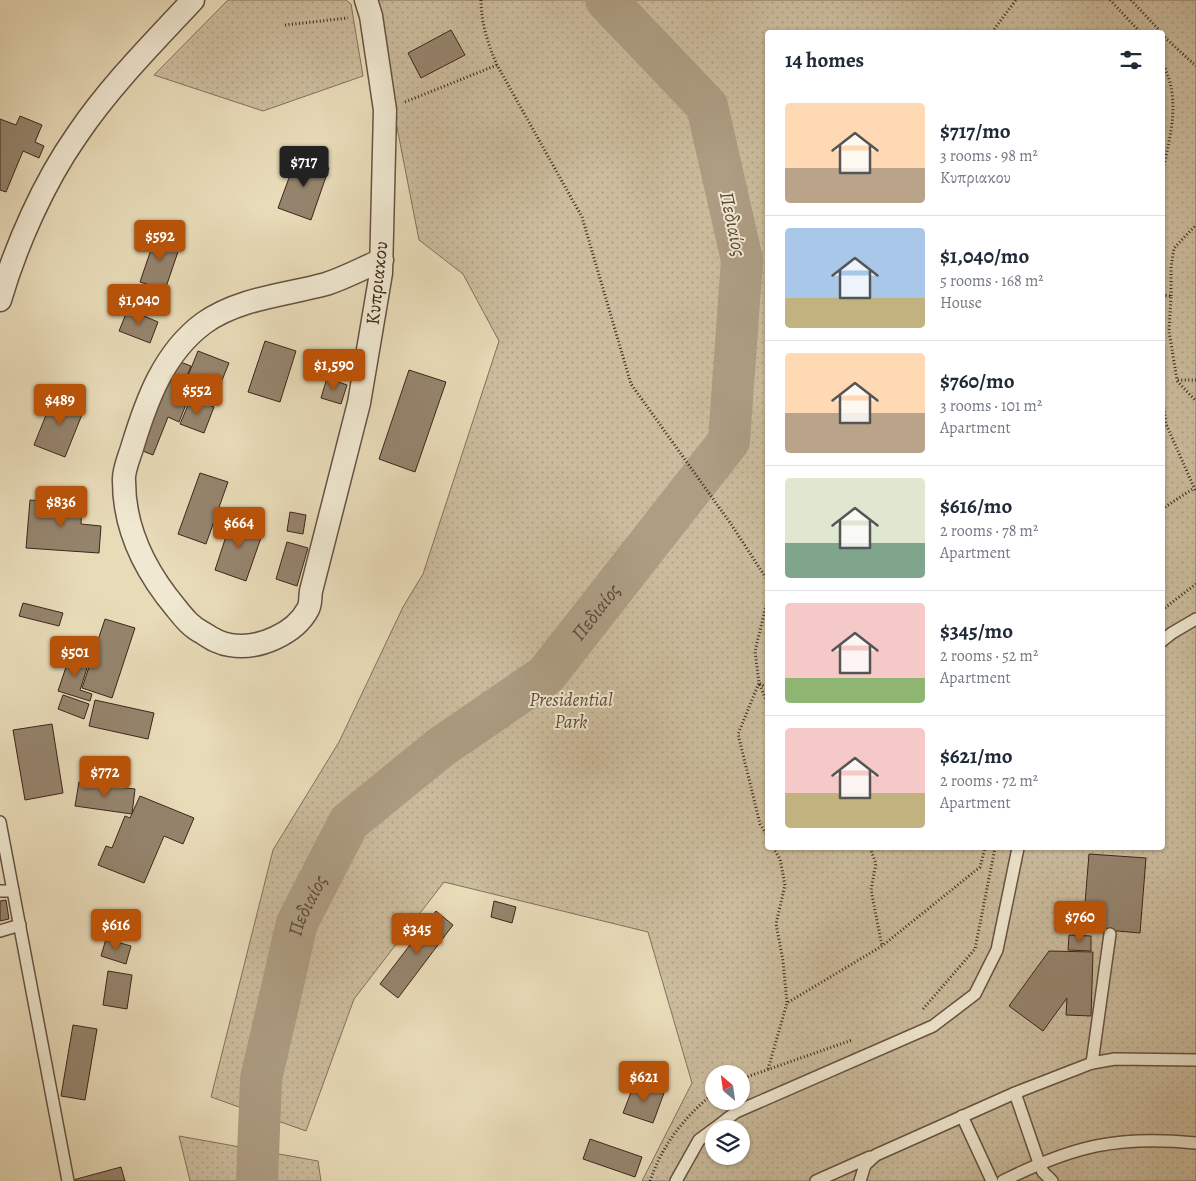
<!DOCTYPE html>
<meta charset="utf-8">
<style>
body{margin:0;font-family:Alegreya,serif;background:#f6f6f7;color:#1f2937;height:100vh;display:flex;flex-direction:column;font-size:19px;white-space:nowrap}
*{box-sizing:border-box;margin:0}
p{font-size:16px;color:#747a83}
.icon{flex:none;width:28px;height:28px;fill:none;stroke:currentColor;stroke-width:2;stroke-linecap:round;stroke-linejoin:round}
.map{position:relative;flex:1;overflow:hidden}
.sheet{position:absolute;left:765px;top:30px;width:400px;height:820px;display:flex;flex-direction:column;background:#fff;border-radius:5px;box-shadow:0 1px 4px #0004}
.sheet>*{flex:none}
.needle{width:32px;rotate:331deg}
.controls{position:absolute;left:705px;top:1065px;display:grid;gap:10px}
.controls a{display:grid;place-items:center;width:45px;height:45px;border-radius:50%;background:#fff;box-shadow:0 1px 4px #0004;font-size:25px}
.price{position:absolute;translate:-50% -42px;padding:0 11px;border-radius:5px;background:#b45309;color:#fff;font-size:16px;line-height:32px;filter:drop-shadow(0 1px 2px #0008)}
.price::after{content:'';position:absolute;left:50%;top:30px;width:15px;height:11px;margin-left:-8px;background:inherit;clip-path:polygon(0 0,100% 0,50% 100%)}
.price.active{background:#222;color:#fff}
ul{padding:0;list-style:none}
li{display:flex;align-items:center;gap:15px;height:125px;padding:0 20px}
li+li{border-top:1px solid #e0e1e3}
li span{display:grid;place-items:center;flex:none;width:140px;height:100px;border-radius:5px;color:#555}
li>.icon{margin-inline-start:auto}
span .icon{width:60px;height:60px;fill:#fffc;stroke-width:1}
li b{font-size:21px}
h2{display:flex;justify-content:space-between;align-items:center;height:60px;padding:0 20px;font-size:21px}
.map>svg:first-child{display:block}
.park{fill:url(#park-dots);stroke:#83715c;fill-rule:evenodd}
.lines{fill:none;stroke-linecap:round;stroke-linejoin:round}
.river{stroke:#ad9d83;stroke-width:42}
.building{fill:#95846d;stroke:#3b261b}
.lane-casing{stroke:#665342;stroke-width:14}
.street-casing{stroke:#665342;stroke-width:25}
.path{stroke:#3b261b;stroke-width:3;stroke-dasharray:1 2.5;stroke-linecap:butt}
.lane{stroke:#f0e8d1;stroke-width:11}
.street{stroke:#f0e8d1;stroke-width:22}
.labels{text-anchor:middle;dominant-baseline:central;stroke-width:4;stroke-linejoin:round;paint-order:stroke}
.street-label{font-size:19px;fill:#3b261b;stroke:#f0e8d1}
.park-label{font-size:19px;font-style:italic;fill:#5f4c3c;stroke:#f0e8d1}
.water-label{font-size:20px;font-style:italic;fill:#5d4a3a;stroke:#f0e8d1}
</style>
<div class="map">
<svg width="1196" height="1181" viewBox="0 0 1196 1181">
<defs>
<pattern id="park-dots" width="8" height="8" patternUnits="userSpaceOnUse" patternTransform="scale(1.25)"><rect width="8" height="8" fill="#cbbc9d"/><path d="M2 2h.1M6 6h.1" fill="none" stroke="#afa187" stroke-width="1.8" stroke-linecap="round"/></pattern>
</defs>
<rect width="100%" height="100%" fill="#e8dbb8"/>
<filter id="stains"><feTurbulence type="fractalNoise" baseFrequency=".004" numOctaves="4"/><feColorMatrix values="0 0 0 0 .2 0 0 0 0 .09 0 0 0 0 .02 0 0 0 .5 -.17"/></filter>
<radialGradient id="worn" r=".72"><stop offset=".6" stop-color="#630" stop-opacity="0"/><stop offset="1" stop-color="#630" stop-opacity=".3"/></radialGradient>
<g class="park">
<polygon points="228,0 346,0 351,4 363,76 263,111 154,75"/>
<path d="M375,0H1196V1181H642L692,1083L648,932L444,882L354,999L306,1131L211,1097L273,850L339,742L403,607L423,574L499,341L463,274L419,240L376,20ZM768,32H1162V848H768ZM714,1074H741V1101H714ZM714,1129H741V1156H714Z"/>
<polygon points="179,1136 318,1161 321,1181 190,1181"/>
</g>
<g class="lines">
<path class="river" id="s1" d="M257,1181L261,1079L297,923L349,822L441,747L546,675L729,441L742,260L707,106L606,0"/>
</g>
<g class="building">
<polygon points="451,30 465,55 421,78 408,53"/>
<polygon points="20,116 42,125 35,142 44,146 39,158 23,151 6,192 0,190 0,119 16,125"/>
<polygon points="297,156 329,168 311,220 278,208"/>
<polygon points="156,235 181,243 165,290 140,282"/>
<polygon points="128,309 158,322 150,343 119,331"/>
<polygon points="265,341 296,351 280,402 248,392"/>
<polygon points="198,351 229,363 212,405 181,393"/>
<polygon points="175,360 191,366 180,393 189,397 179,422 168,417 153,455 140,450"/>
<polygon points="409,370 446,382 415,472 379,459"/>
<polygon points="327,378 347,385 341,404 321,398"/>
<polygon points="54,395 85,407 65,457 34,445"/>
<polygon points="191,398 214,407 204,433 180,424"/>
<polygon points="200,473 228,482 206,544 178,534"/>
<polygon points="30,500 82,504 81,524 101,526 99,553 26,548"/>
<polygon points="290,512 306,515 303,534 287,531"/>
<polygon points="232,518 264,529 246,581 215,570"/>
<polygon points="287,542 308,548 297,586 276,579"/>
<polygon points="23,603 63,613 59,626 19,616"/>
<polygon points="105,619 135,628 112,698 82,688"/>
<polygon points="70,655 89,662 80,690 92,694 90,701 58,691"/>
<polygon points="63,695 89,704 84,719 58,709"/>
<polygon points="95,700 154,713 148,739 89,726"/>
<polygon points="52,724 63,793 25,800 13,730"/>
<polygon points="79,782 135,789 132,814 75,806"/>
<polygon points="140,796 194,818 183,844 164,836 144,883 98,865 106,846 112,848 125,816 130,818"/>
<polygon points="1089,854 1146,858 1140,933 1083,928"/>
<polygon points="6,900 9,919 0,921 0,901"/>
<polygon points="494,901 516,907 512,923 491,917"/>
<polygon points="436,911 453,925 398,998 380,984"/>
<polygon points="1069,935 1091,936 1091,951 1068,950"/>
<polygon points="106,939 131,946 126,964 101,956"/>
<polygon points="1049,951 1093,952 1091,1016 1066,1015 1067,998 1043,1031 1009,1006"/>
<polygon points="108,971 132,975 127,1009 103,1005"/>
<polygon points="73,1025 97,1029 85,1100 61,1096"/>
<polygon points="635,1082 664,1093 653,1123 623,1113"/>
<polygon points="590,1139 642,1157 635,1177 583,1159"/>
<polygon points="121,1167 125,1181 73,1181 73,1180"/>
</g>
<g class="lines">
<defs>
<g id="lane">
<polyline points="1162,641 1172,633 1196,619"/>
<polyline points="0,822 68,1181"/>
<polyline points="0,891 13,891"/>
<polyline points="0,931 20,925"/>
<polyline points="1092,1063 1110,934"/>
<polyline points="1015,1093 1039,1163 1043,1172 1052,1181"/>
<polyline points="962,1116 992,1181"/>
<polyline points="714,1129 736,1112 933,1026 975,994 997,950 1018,848"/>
<polyline points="676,1181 699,1140 714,1129"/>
<polyline points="816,1181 870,1157"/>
<polyline points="860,1181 865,1165 876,1155 1015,1093 1092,1063 1115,1059 1196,1060"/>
<path d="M1003,1181C1073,1146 1118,1135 1196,1143"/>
</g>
<g id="street">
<path d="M366,0L371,16L385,110L381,273L359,403L311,591C310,596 311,604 308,609C295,634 258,650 230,645C220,644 212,639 203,633C191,627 184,618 176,608C145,571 124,530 124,481C123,471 129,458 132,448C146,402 163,353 204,323C239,298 286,295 326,284C345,278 363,268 382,260"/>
<path d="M0,300C16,245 44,182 77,135C110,86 153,43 193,0"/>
</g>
</defs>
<use href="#lane" class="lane-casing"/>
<use href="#street" class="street-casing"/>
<g class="path">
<path d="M481,0C481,23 488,44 497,65L582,217L631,384L731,524L768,581"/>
<polyline points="1110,0 1140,32"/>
<polyline points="1131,0 1161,32"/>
<polyline points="285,25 348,18"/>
<polyline points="992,32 1016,0"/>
<polyline points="1162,35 1196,66"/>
<path d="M1162,62C1182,100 1170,135 1162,175"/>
<polyline points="405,102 497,65"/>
<polyline points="1162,295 1171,296 1169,331 1177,380 1196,380"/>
<polyline points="1171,296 1171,267 1174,248 1196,225"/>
<polyline points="1177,381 1196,401"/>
<polyline points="1162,394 1166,424 1196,492"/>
<polyline points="1162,509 1194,488"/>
<polyline points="768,598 755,651 759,683 768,689"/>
<polyline points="1162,610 1196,584"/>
<polyline points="768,705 759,683 738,734 760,824 768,837"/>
<polyline points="773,848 780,859 785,885 776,924 783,961 787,1003"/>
<polyline points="870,848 876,863 871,890 882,946"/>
<polyline points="923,1009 975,949 995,848"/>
<polyline points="768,1069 787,1003 882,946 980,867 985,848"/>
<polyline points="741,1079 852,1040"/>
<path d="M650,1181C662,1145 685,1116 714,1093"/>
</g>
<use href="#lane" class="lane"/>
<use href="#street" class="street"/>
</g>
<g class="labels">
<g class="street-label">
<text transform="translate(377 283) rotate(-84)">Κυπριακου</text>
</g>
<g class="park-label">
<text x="571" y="700">Presidential<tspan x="571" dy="22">Park</tspan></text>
</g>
<g class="water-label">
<text transform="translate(733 224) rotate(78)">Πεδιαίος</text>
<text stroke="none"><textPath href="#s1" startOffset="702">Πεδιαίος</textPath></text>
<text stroke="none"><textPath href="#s1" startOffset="282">Πεδιαίος</textPath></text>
</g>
</g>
<rect width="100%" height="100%" filter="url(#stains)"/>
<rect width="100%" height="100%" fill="url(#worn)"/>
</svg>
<div class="controls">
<a><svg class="needle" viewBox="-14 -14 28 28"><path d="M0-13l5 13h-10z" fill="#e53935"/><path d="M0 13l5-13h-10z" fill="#747a83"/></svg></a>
<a><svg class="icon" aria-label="layers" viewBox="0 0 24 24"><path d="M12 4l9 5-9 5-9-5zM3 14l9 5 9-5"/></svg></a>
</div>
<b class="price active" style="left:304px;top:188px">$717</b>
<b class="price" style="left:160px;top:262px">$592</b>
<b class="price" style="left:139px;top:326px">$1,040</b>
<b class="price" style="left:334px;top:391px">$1,590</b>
<b class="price" style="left:197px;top:416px">$552</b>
<b class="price" style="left:60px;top:426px">$489</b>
<b class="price" style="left:61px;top:528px">$836</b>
<b class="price" style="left:239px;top:549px">$664</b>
<b class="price" style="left:75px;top:678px">$501</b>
<b class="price" style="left:105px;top:798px">$772</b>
<b class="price" style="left:1080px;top:943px">$760</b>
<b class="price" style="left:116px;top:951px">$616</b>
<b class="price" style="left:417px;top:955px">$345</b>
<b class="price" style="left:644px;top:1103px">$621</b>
<section class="sheet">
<h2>14 homes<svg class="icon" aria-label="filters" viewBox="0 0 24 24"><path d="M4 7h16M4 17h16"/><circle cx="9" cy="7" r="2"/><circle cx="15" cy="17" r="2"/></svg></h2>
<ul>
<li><span style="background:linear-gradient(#ffd9b3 65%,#b9a48a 0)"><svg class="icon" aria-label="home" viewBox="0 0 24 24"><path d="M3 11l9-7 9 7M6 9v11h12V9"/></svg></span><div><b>$717/mo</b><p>3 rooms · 98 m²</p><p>Κυπριακου</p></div></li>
<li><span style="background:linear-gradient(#a9c7e8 70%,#c2b280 0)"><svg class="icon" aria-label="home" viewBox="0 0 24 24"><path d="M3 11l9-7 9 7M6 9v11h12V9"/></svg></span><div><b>$1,040/mo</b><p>5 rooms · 168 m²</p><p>House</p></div></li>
<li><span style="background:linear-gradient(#ffd9b3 60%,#b9a48a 0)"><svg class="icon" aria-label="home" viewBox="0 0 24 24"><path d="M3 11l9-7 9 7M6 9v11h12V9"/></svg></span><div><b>$760/mo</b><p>3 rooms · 101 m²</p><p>Apartment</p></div></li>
<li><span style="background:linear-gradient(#dfe7d0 65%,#7fa58c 0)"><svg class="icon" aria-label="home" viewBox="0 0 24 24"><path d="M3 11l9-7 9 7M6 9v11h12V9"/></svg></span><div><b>$616/mo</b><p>2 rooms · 78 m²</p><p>Apartment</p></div></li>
<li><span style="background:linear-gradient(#f6c9c9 75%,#8fb573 0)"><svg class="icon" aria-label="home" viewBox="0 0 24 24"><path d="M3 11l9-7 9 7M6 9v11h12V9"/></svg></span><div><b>$345/mo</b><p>2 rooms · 52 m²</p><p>Apartment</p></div></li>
<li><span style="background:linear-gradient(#f6c9c9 65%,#c2b280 0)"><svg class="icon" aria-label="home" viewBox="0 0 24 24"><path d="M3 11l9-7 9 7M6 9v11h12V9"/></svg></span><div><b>$621/mo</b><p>2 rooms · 72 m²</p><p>Apartment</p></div></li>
</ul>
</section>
</div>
